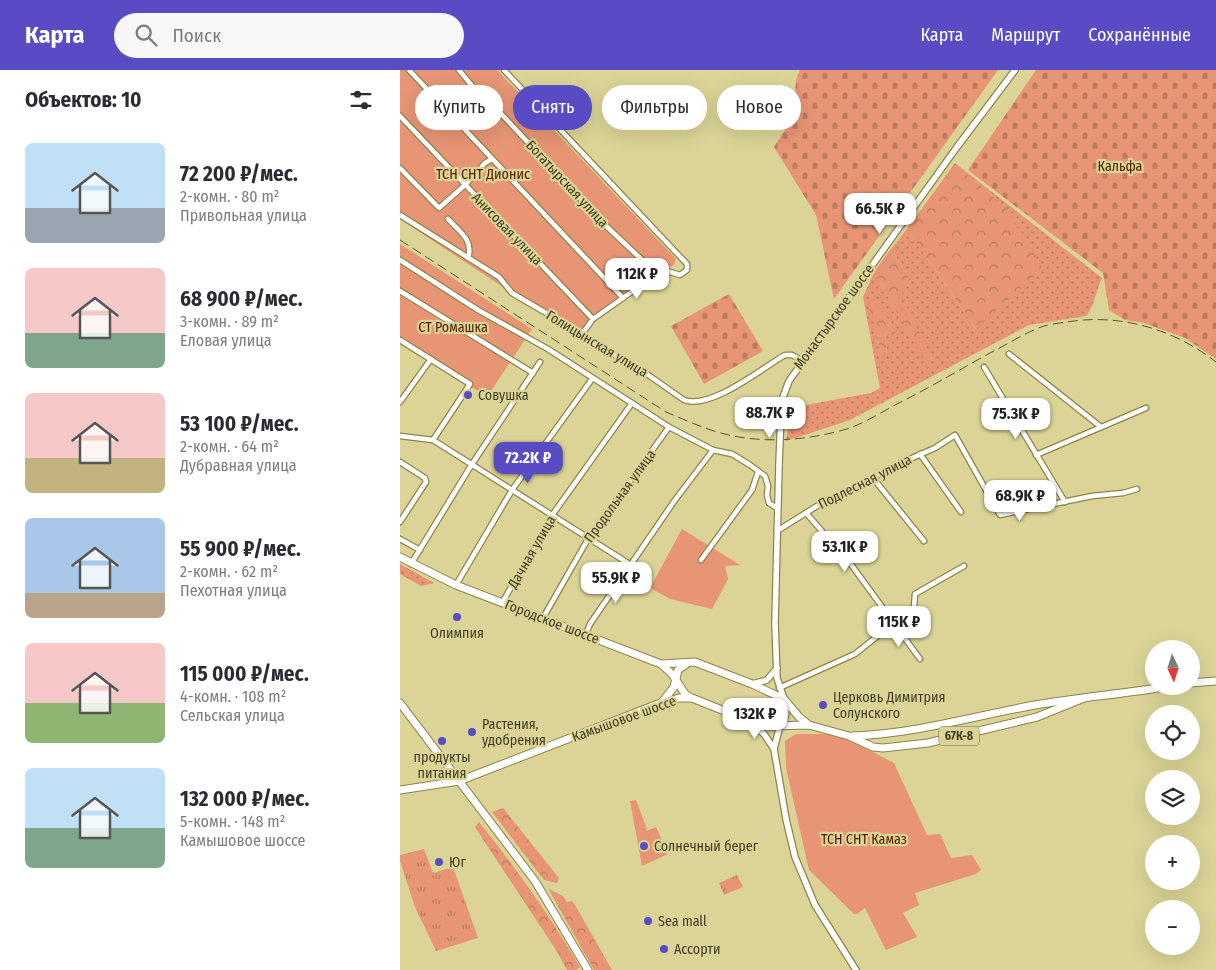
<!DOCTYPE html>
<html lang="ru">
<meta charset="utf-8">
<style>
body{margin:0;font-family:"Fira Sans Condensed",sans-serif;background:#f7f7f7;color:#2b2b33;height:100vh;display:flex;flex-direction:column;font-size:19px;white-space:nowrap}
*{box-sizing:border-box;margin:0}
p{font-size:16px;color:#7c7c81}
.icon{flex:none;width:28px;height:28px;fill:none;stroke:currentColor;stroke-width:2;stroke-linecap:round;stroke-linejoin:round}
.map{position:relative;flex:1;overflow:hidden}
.sheet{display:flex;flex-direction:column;background:#fff;width:400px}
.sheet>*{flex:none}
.banner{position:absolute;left:15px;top:15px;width:475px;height:45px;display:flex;gap:10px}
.needle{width:32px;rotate:176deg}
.controls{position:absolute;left:745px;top:570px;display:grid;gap:10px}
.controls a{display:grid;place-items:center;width:55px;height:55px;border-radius:50%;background:#fff;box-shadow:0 5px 20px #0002;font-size:25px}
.price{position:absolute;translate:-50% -42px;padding:0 11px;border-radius:10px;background:#fff;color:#222;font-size:16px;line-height:32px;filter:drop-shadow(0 1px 2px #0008)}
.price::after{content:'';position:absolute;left:50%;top:30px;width:15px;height:11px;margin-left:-8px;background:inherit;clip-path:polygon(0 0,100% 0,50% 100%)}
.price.current{background:#584bc3;color:#fff}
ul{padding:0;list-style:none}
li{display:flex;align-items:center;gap:15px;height:125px;padding:0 25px}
li span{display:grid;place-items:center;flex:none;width:140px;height:100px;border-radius:8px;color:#555}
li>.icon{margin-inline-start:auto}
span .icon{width:60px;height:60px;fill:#fffc;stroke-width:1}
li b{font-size:21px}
h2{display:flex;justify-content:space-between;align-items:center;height:60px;padding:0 25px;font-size:21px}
.tag{padding:0 18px;border-radius:22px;background:#fff;box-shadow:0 5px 20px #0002;font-size:18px;line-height:45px}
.tag.current{background:#584bc3;color:#fff}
header{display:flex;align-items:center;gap:30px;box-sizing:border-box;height:70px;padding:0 25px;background:#584bc3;color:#fff}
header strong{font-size:24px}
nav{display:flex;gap:28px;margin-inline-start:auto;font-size:18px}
.search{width:350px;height:45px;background:#f7f7f7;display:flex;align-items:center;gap:12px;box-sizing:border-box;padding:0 18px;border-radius:28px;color:#7c7c81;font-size:19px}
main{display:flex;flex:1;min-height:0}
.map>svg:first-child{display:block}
.grass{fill:url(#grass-dots);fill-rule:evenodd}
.forest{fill:url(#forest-crowns)}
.cemetery{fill:url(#cemetery-stones)}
.park{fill:url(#park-tufts)}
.garden{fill:#e79575}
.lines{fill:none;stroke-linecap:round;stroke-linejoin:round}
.street-casing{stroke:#8c8449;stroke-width:7}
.secondary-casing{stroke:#8c8449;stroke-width:8}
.primary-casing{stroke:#8c8449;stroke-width:9}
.street{stroke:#fff;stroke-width:4.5}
.secondary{stroke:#fff;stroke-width:5.5}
.primary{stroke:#fff;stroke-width:7}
.rail{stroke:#5b5737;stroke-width:1;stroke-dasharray:10 5;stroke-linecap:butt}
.secondary-bridge-casing{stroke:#8c8449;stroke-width:8;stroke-linecap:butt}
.secondary-bridge{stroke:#fff;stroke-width:5.5}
.poi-dot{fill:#584bc3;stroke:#dbd496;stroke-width:2}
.labels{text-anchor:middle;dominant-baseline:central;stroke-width:4.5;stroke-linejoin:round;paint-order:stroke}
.shield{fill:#dbd496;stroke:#6f6b46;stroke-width:1}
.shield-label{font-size:12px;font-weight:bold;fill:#413e24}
.park-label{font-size:14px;fill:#511b01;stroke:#dbd496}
.street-label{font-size:14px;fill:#413e24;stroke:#dbd496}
.poi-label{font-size:14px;fill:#413e24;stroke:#dbd496;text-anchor:start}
</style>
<header>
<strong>Карта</strong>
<div class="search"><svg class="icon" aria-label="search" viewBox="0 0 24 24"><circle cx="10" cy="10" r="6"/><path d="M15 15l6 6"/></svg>Поиск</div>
<nav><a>Карта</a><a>Маршрут</a><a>Сохранённые</a></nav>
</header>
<main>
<section class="sheet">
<h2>Объектов: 10<svg class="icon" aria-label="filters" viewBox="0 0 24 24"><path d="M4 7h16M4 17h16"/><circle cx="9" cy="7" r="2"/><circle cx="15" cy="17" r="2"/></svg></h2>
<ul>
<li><span style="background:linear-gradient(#bfe0f5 65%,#9aa5b1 0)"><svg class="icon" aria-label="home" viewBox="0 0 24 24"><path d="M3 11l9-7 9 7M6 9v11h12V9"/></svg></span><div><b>72 200 ₽/мес.</b><p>2-комн. · 80 m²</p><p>Привольная улица</p></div></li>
<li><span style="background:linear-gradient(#f6c9c9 65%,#7fa58c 0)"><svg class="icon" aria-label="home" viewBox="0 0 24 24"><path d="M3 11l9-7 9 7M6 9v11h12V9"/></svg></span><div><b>68 900 ₽/мес.</b><p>3-комн. · 89 m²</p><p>Еловая улица</p></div></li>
<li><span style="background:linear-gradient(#f6c9c9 65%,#c2b280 0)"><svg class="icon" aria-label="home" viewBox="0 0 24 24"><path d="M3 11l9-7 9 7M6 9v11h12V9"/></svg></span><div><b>53 100 ₽/мес.</b><p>2-комн. · 64 m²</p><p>Дубравная улица</p></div></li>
<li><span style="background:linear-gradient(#a9c7e8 75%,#b9a48a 0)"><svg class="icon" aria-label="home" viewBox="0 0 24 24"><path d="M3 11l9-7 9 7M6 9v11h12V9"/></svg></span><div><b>55 900 ₽/мес.</b><p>2-комн. · 62 m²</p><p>Пехотная улица</p></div></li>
<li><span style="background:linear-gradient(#f6c9c9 60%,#8fb573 0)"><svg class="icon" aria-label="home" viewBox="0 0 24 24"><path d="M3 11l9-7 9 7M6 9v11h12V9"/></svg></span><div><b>115 000 ₽/мес.</b><p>4-комн. · 108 m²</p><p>Сельская улица</p></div></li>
<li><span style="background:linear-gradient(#bfe0f5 60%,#7fa58c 0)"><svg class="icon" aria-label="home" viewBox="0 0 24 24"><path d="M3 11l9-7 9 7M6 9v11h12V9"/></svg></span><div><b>132 000 ₽/мес.</b><p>5-комн. · 148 m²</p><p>Камышовое шоссе</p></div></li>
</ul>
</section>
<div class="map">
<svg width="816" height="900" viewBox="0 0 816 900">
<defs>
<pattern id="grass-dots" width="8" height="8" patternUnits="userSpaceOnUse" patternTransform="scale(1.25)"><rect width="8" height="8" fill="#e79575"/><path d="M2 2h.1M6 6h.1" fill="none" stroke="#bd7b60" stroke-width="1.8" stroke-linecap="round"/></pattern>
<pattern id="forest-crowns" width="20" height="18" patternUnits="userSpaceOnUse" patternTransform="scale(1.25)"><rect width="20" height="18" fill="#e79575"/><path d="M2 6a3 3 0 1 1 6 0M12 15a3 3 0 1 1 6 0" fill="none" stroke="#bd7b60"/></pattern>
<pattern id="cemetery-stones" width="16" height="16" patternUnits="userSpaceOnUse" patternTransform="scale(1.25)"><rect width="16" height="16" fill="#e79575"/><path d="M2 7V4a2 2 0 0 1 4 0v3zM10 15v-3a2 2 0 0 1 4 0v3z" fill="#bd7b60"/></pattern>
<pattern id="park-tufts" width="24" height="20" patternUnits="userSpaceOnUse" patternTransform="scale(1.25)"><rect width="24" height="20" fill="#e79575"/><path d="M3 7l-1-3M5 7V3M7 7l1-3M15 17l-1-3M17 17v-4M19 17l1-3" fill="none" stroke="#bd7b60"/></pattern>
</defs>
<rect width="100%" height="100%" fill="#dbd496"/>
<g class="grass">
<path d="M555,93L702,208C697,219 693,239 686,246L629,255L450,350L386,371L392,336H396L398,341H400V336L471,323L480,318L463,227L474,202L526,293L532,288L500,225L511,211L491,179L507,159L576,259L606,138ZM490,251L493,263L485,262L487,287H481L477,263Z"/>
<polygon points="0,494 34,513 21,516 0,504"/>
</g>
<g class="forest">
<polygon points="555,93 606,138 643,199 576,259 507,159"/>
<polygon points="491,179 511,211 501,225 532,288 526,294 474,202"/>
<polygon points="472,229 490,251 493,263 485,262 487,287 481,288 477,263 469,240"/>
<polygon points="103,738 159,808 157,813 144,810 92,742"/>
<path d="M79,752C116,798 150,846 180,897L176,900H167L156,880L75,757Z"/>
<polygon points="149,819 163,826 167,832 172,831 175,835 212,900 194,900 149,820"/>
</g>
<g class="cemetery">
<path d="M400,0H598L434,229L416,145L374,77C379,69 392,51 394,43C398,28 392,14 400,0Z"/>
<polygon points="636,0 816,0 816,289 785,268 744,253 725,250 709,240 703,203 568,100"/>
<polygon points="329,224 363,281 304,314 271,256"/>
</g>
<g class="park">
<polygon points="24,779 33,803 53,797 78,868 36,881 15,837 0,791 0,785"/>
<polygon points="337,805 343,817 324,825 319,813"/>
</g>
<g class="garden">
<polygon points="0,0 97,0 276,189 274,195 251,204 202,239 177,266 0,149"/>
<polygon points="0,174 132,259 87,327 0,271"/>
<polygon points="282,459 340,495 325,496 328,509 312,539 270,529 250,518"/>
<polygon points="396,664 424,664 446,668 494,693 527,765 540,764 551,788 572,785 581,800 576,804 515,823 519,835 503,843 517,867 486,880 465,838 457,844 454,844 409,800 386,698 385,671"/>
<polygon points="236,730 247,759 246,761 256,757 268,784 242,796 230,731"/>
</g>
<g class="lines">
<defs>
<g id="street">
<polyline points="9,0 223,228"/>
<polyline points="59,0 78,23 92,34 205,155 257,204"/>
<polyline points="104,0 287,194 287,200 280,205 267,201 257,204 193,249 182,264"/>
<polyline points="0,46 193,249"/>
<polyline points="0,98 39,138 65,115 85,93 92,89"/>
<path d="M0,145L99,207L112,223L182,264L199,277L234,295L284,330C311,340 362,298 385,285H392L403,291"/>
<path d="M48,149C59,161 74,170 68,188"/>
<polyline points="0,190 78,240 148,279 269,357 313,380 332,384 350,395 365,406 368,416 367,425 369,433 377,438"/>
<polyline points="0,221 133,303"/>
<polyline points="0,270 70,314 33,370"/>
<polyline points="609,284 701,357"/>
<polyline points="584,297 665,432"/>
<polyline points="0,332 31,289"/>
<polyline points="0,366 33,370 41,375 231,495"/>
<polyline points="520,384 561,442"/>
<polyline points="636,385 746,338"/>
<polyline points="0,392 25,408 26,412 0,452"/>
<polyline points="473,408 524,471"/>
<polyline points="406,443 450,493 520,589"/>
<polyline points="377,461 417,436 473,408 496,395 535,378 555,365 600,445 692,426 723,423 737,419"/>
<polyline points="0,469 20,480"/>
<polyline points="301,490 352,420 358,402"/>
<polyline points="11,494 72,394 140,292"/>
<polyline points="56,515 112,420 192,309"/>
<polyline points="102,533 153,444 232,333"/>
<polyline points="143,548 188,469 269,357"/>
<polyline points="186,564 190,554 275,430 313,380"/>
<polyline points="379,618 455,584 514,537 515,524 564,496"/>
</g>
<g id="secondary">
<polyline points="381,345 383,327 389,311 557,77 615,0"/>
<polyline points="379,394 375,553 377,608 384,629"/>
<polyline points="352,614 367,610 377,598"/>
<polyline points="349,652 364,664 374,679"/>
<polyline points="380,655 374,679 386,749 395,787 415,835 456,900"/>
</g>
<g id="primary">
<polyline points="0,487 56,515 261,594 272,604 285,624 290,627"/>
<polyline points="261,594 295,592 352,614 384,629 399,647 409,655"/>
<polyline points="791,613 816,611"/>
<polyline points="262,632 274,617 278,600 288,593"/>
<polyline points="0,633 135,811 188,900"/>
<polyline points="380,655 385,645 385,632"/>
<path d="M452,666C514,664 574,646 635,635C680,627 725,624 770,616"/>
<polyline points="0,720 59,711 258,634 279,628 292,628 347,650 369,656 409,655 449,666 473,677 483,678 528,673 637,647 684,628"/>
</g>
</defs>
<use href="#street" class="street-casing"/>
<use href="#secondary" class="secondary-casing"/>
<use href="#primary" class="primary-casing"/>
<use href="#street" class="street"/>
<use href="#secondary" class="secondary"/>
<use href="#primary" class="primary"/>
<path class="rail" d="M0,170L266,342C280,348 294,354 308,359C352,375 405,372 450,358C466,352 482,342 497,334C529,318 559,300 590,283C608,274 626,262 644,256C651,254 660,253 667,252C719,243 774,259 816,292"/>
<defs>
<polyline id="secondary-bridge" points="379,394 381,345"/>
</defs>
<use href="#secondary-bridge" class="secondary-bridge-casing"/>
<use href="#secondary-bridge" class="secondary-bridge"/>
</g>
<g class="poi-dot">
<circle cx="68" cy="325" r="5"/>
<circle cx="57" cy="547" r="5"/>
<circle cx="423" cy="635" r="5"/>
<circle cx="72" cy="662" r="5"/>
<circle cx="42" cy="671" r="5"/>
<circle cx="244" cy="776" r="5"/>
<circle cx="39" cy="792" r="5"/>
<circle cx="248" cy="851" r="5"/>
<circle cx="264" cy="879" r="5"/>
</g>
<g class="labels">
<rect class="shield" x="539" y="656.5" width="40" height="19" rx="4"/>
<g class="shield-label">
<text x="559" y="666">67К-8</text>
</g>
<g class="park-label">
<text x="720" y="96">Кальфа</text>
<text x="83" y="104">ТСН СНТ Дионис</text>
<text x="53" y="257">СТ Ромашка</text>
<text x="464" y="769">ТСН СНТ Камаз</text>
</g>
<g class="street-label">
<text transform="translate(167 114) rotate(47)">Богатырская улица</text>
<text transform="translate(107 159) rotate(46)">Анисовая улица</text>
<text transform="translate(434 247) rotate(-54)">Монастырское шоссе</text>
<text transform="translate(197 274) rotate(31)">Голицынская улица</text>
<text transform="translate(465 412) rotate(-27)">Подлесная улица</text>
<text transform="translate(220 426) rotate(-54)">Продольная улица</text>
<text transform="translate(132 482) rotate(-60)">Дачная улица</text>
<text transform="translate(152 552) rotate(21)">Городское шоссе</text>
<text transform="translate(224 649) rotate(-20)">Камышовое шоссе</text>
</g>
<g class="poi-label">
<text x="78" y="325">Совушка</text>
<text x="57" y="563" text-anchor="middle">Олимпия</text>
<text x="433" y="627">Церковь Димитрия<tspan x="433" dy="16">Солунского</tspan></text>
<text x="82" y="654">Растения,<tspan x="82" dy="16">удобрения</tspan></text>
<text x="42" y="687" text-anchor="middle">продукты<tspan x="42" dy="16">питания</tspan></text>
<text x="254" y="776">Солнечный берег</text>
<text x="49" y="792">Юг</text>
<text x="258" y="851">Sea mall</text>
<text x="274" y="879">Ассорти</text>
</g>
</g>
</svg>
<div class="controls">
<a><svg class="needle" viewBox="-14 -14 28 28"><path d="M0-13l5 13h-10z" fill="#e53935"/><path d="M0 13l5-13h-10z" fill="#7c7c81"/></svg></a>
<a><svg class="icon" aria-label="locate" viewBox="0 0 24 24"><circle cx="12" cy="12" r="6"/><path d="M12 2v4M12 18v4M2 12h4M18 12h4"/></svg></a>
<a><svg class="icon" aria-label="layers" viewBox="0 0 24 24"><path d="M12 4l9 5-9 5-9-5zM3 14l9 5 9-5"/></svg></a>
<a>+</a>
<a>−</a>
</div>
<b class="price" style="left:480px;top:165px">66.5K ₽</b>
<b class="price" style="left:237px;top:230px">112K ₽</b>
<b class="price" style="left:370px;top:369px">88.7K ₽</b>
<b class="price" style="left:616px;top:370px">75.3K ₽</b>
<b class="price current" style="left:128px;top:414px">72.2K ₽</b>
<b class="price" style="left:620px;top:452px">68.9K ₽</b>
<b class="price" style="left:445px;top:503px">53.1K ₽</b>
<b class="price" style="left:216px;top:534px">55.9K ₽</b>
<b class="price" style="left:499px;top:578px">115K ₽</b>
<b class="price" style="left:355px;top:670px">132K ₽</b>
<div class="banner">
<a class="tag">Купить</a>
<a class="tag current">Снять</a>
<a class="tag">Фильтры</a>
<a class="tag">Новое</a>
</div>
</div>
</main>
